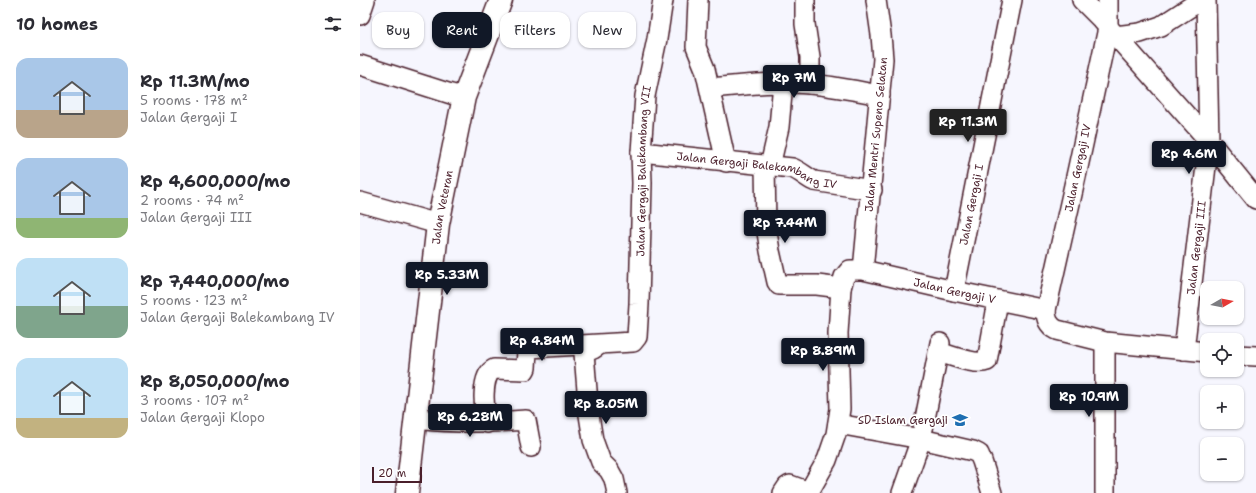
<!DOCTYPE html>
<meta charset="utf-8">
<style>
body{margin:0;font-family:"Shantell Sans",sans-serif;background:#f2f2f3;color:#2b2b33;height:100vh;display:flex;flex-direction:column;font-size:15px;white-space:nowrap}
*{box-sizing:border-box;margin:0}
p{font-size:13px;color:#7c7c81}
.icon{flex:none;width:22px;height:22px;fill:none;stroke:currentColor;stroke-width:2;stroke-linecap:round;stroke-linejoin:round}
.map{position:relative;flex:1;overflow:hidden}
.details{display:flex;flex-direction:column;background:#fff;width:360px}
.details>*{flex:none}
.banner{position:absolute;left:12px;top:12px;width:380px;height:36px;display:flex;gap:8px}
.needle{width:26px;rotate:81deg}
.fabs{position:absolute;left:840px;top:281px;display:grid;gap:8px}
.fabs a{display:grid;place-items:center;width:44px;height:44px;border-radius:8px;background:#fff;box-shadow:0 1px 3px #0004;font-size:20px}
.scale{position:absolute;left:12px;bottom:10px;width:50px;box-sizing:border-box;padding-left:4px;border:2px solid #4a1f2b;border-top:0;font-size:11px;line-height:14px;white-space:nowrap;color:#4a1f2b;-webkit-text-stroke:3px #fff;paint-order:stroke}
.price{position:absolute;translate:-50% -34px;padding:0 9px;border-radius:4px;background:#111827;color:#fff;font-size:13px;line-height:26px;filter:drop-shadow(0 1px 2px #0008)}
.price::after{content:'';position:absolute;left:50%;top:24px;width:12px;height:9px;margin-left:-6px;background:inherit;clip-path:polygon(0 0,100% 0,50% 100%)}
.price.current{background:#222;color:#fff}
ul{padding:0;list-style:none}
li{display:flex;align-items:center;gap:12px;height:100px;padding:0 16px}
li span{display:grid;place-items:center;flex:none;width:112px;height:80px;border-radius:12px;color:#555}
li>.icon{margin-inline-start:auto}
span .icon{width:48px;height:48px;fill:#fffc;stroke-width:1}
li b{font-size:17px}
h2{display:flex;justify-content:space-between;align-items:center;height:48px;padding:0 16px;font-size:17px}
.chip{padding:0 14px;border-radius:12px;background:#fff;box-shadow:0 1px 3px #0004;font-size:14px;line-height:36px}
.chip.current{background:#111827;color:#fff}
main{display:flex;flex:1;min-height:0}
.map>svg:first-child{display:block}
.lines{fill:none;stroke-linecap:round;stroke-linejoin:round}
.street-casing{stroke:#4a1f2b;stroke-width:22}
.secondary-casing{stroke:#4a1f2b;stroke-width:25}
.street{stroke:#fff;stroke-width:19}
.secondary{stroke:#fff;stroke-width:22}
.labels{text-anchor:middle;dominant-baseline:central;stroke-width:3.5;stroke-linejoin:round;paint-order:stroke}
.street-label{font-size:11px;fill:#4a1f2b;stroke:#fff}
.poi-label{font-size:11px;fill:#4a1f2b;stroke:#fff;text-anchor:end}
</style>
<main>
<section class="details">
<h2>10 homes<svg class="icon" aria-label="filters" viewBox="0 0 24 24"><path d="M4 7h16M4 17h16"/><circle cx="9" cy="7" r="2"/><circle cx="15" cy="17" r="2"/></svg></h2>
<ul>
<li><span style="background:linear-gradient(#a9c7e8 65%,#b9a48a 0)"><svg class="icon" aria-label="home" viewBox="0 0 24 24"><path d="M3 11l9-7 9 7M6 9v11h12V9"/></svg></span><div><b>Rp 11.3M/mo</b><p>5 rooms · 178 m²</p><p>Jalan Gergaji I</p></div></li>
<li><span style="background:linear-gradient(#a9c7e8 75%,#8fb573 0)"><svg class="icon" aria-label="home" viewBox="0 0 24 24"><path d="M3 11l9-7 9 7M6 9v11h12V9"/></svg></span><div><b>Rp 4,600,000/mo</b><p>2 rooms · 74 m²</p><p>Jalan Gergaji III</p></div></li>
<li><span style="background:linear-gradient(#bfe0f5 60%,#7fa58c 0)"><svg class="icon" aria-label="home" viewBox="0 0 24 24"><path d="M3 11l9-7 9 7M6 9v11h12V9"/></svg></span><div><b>Rp 7,440,000/mo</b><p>5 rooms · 123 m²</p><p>Jalan Gergaji Balekambang IV</p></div></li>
<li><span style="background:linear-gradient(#bfe0f5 75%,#c2b280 0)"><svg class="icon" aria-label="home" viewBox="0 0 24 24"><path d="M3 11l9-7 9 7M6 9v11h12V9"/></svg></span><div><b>Rp 8,050,000/mo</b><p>3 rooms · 107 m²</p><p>Jalan Gergaji Klopo</p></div></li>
</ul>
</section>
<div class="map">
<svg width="896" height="493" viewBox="0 0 896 493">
<rect width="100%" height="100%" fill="#f6f6fe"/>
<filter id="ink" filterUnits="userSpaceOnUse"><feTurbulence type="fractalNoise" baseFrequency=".025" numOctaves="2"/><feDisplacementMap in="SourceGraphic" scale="8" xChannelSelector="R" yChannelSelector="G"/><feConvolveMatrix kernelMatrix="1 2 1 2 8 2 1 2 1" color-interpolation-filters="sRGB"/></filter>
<g filter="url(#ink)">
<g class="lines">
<defs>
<g id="street">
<polyline points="338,0 336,47 345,69 366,162"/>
<polyline points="445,0 445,24 450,57 450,84"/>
<polyline points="722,0 740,18 849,141 896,199"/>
<path d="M748,0V28L717,172L686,310C686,319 688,325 697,330L745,342L847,352"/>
<polyline points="0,15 5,0"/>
<polyline points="755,36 780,33 801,26 841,0"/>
<polyline points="0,65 91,94 104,97"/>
<path d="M350,88C383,85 417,81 450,84C474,86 497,91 520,95"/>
<path id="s1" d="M281,152L432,168C440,171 446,177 454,181L512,190"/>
<polyline points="405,165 406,226 410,251 417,282 419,285 457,285 481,288"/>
<polyline points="410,166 419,127 423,83"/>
<polyline points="0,202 78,224"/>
<path id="s2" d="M503,270L523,59L521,35L516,0"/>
<path id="s3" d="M594,291L652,0"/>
<polyline points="745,342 745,493"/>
<polyline points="239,345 233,349 224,353 229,415 233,440 241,462 249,470 254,479 257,493"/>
<path id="s4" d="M824,350L849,141L846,0"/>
<path d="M578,352C591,355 615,366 627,361L638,301"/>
<polyline points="877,355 896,356"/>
<path d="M56,419C93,423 129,423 166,420L171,447"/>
<path id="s5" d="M127,423C124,410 120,376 134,369L165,370L166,368L167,350L169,348L273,342L277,337L279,304L282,183L281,152L285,96L297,39L303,0"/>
<polyline points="478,424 561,439 613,451 619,454 622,461 632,493"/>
<path id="s6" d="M423,493L427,487L430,485L446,491L450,490L467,460L476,434L480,409L478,333L481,288L484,277L490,270H503L594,291L686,310"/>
<polyline points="542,493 561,439 580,343"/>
</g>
<g id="secondary">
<path id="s7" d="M47,493L78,224L104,97L141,0"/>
</g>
</defs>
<use href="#street" class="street-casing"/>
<use href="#secondary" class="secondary-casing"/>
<use href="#street" class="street"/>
<use href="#secondary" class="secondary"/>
</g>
</g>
<defs>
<symbol id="school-bare" viewBox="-9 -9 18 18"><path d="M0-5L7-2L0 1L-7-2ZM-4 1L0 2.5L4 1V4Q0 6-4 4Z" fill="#1f6fb2" stroke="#fff" stroke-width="2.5" paint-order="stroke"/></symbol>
</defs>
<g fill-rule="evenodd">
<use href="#school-bare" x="589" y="409" width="22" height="22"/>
</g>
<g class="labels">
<g class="street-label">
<text stroke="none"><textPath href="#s2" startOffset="136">Jalan Mentri Supeno Selatan</textPath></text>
<text transform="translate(718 168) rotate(-78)">Jalan Gergaji IV</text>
<text stroke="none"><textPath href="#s5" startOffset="388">Jalan Gergaji Balekambang VII</textPath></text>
<text stroke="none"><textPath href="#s1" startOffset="118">Jalan Gergaji Balekambang IV</textPath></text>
<text stroke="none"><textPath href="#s3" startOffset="88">Jalan Gergaji I</textPath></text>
<text stroke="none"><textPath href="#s7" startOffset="288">Jalan Veteran</textPath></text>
<text stroke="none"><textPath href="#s4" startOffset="103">Jalan Gergaji III</textPath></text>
<text stroke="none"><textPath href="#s6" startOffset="368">Jalan Gergaji V</textPath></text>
</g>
<g class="poi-label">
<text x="588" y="420">SD Islam Gergaji</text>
</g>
</g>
</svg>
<div class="fabs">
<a><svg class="needle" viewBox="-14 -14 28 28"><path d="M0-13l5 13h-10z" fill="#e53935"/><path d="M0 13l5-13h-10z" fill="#7c7c81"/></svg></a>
<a><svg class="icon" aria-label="locate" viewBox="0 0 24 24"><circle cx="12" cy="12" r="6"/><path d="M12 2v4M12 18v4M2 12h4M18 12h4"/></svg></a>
<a>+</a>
<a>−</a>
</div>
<div class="scale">20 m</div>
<b class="price" style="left:434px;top:99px">Rp 7M</b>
<b class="price current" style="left:608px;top:143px">Rp 11.3M</b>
<b class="price" style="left:829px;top:175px">Rp 4.6M</b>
<b class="price" style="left:425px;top:244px">Rp 7.44M</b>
<b class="price" style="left:87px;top:296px">Rp 5.33M</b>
<b class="price" style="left:182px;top:362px">Rp 4.84M</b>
<b class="price" style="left:463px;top:372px">Rp 8.89M</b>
<b class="price" style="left:729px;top:418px">Rp 10.9M</b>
<b class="price" style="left:246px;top:425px">Rp 8.05M</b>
<b class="price" style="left:110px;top:438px">Rp 6.28M</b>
<div class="banner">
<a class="chip">Buy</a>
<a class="chip current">Rent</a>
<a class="chip">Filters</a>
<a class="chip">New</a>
</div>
</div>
</main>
